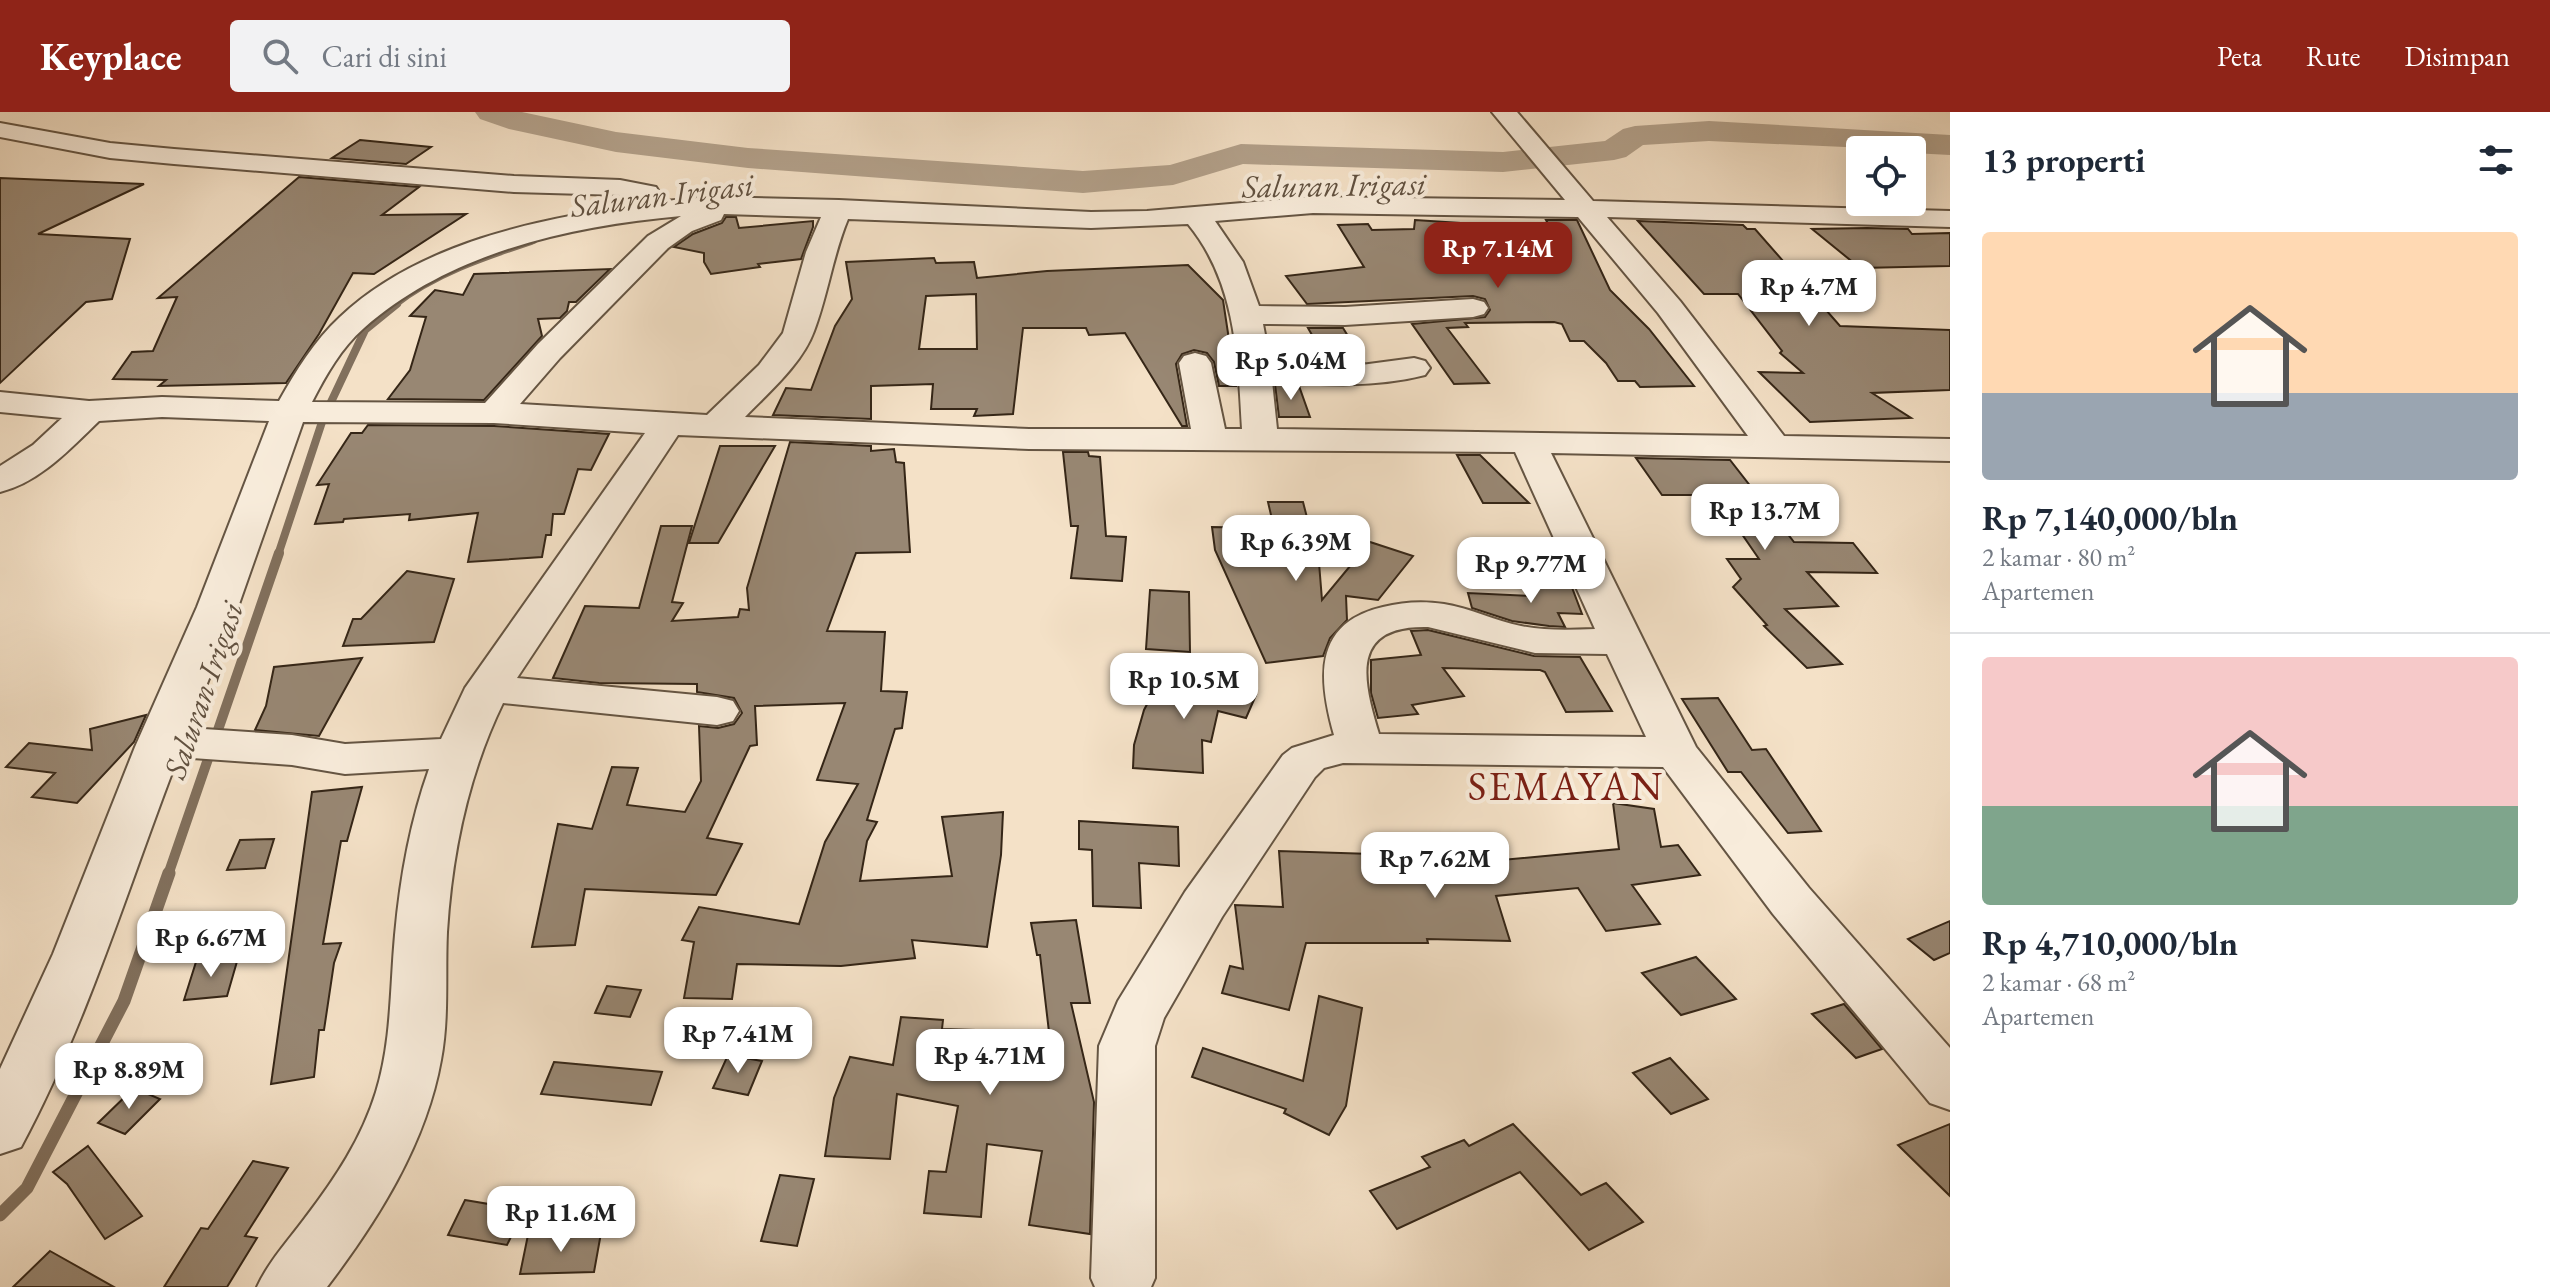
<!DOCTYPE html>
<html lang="id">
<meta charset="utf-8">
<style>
body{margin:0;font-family:"EB Garamond",serif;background:#f2f2f3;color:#1f2937;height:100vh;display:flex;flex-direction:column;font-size:30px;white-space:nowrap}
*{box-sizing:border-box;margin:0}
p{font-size:26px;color:#747a83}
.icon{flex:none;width:44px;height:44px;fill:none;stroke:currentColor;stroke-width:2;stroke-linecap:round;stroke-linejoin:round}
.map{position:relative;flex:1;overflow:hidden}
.side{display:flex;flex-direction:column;background:#fff;width:600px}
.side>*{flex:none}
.controls{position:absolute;left:1846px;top:24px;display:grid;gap:16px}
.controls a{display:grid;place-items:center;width:80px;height:80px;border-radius:8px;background:#fff;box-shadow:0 8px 32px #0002;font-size:40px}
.price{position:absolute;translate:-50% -68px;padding:0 18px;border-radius:16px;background:#fff;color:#222;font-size:26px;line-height:52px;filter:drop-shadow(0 2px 4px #0008)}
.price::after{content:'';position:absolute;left:50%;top:48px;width:24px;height:18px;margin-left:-12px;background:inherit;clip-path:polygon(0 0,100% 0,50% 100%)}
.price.on{background:#8f2418;color:#fff}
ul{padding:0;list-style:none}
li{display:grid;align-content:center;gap:16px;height:424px;padding:0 32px}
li+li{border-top:2px solid #e0e1e3}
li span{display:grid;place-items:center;height:248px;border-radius:8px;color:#555}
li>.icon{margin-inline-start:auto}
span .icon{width:144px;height:144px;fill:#fffc;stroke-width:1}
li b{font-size:34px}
h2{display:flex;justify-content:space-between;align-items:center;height:96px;padding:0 32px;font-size:34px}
header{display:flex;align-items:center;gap:48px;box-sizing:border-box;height:112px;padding:0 40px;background:#8f2418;color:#fff}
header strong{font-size:38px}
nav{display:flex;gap:44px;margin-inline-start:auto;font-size:28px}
.search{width:560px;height:72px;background:#f2f2f3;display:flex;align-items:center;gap:20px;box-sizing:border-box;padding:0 28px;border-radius:8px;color:#747a83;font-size:30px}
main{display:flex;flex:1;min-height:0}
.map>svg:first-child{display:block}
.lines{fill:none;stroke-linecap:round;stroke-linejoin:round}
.stream-far3{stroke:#81705d;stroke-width:6}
.stream-far2{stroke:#81705d;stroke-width:8}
.stream-far1{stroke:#81705d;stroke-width:10}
.stream{stroke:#81705d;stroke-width:13}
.river{fill:#b3a18b;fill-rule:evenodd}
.building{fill:#988773;stroke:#352617;stroke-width:2;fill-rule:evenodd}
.minor-casing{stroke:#655543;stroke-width:4}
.minor{fill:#f8ecdb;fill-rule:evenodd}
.labels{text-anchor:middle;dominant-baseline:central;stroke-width:8;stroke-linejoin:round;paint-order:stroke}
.far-water-label{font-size:32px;font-style:italic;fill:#615140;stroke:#f8ecdb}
.quarter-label{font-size:40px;letter-spacing:2px;fill:#7a1f14;stroke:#f8ecdb}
</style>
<header>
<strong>Keyplace</strong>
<div class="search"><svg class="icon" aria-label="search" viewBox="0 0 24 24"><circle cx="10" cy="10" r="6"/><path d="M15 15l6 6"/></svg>Cari di sini</div>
<nav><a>Peta</a><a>Rute</a><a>Disimpan</a></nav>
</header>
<main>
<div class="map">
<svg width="1950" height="1175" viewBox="0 0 1950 1175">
<rect width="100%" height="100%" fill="#f4e1c7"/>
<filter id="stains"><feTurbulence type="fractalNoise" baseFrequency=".0025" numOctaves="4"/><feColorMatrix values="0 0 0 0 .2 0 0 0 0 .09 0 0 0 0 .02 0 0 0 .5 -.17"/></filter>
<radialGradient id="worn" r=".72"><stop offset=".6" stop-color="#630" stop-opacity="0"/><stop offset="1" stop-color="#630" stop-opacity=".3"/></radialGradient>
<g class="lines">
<path class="stream-far3" d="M394,194C434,162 486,145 534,129"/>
<polyline class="stream-far2" points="278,443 323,307 365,218 397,192"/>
<polyline class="stream-far1" points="168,763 279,441"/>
<polyline class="stream" points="0,1103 27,1076 124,889 169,761"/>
<polygon class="river" points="475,0 522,0 616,20 748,36 1083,59 1170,53 1241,32 1503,40 1605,29 1623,17 1635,14 1709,9 1950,23 1950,43 1912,41 1912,38 1709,29 1643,33 1626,45 1614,48 1503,60 1243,52 1173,73 1083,81 748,56 616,40 509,17 480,7"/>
</g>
<g class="building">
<polygon points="360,28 431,35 406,52 332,46"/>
<polygon points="299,65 419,75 382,103 466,102 374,162 353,161 319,222 286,271 159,274 166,268 113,267 132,240 153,239 177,185 158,186"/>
<polygon points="0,66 144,72 38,122 130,127 112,187 86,190 0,271"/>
<polygon points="726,105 736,105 739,116 813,109 813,115 801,147 758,152 760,155 711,162 704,150 704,141 674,135 693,122 722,111"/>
<polygon points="1415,108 1551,117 1546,108 1577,108 1610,178 1649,217 1694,274 1640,275 1635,269 1618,269 1606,251 1584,229 1570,229 1562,212 1554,210 1465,211 1468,215 1447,216 1489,271 1454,272 1412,212 1485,205 1490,198 1485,187 1473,184 1307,192 1286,164 1364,155 1338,113 1368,112 1372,118 1414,117"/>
<polygon points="1638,109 1743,113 1747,117 1755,117 1840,214 1950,218 1950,278 1872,281 1911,306 1810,310 1759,260 1803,261 1780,241 1782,239 1738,182 1704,182"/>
<polygon points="1867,116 1908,117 1912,122 1950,121 1950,154 1860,156 1812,117"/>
<path d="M934,146L936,151L974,150L977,166L1047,159L1188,153L1223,188L1236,274H1219L1214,250L1207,241L1194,238L1182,242L1176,252L1187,314H1182L1125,221L1089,223L1086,216H1023L1013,302L974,304L977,297H931L933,272L871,274V307L773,303L786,276L811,278L835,214L852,187L846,150ZM976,182L977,237H919L926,184Z"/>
<polygon points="610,157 576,190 569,190 567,199 560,206 538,207 542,224 484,288 388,287 410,258 426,205 410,204 435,178 463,183 474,162"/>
<polygon points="1308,216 1343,216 1364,250 1328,251"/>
<polygon points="1275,272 1299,274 1310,305 1279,305"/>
<polygon points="368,313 494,314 609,322 591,358 578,357 564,402 553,402 551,423 546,423 542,445 468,450 478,401 409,408 410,402 344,407 343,410 315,412 329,372 317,373 351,321 362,321"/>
<polygon points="790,330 871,334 871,339 894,337 896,350 904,351 910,440 856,441 827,519 885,520 881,579 907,580 902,616 895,617 867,708 877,710 867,729 860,769 952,764 942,705 1003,700 1001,743 987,835 912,828 915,846 841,854 737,852 732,887 684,886 694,830 682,828 699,795 799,812 825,730 858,672 817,668 845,591 755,594 757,633 750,634 707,726 742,732 716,783 585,777 575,833 532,835 558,712 592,717 612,655 638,656 627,693 685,700 701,669 699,614 718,616 734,612 742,601 734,586 697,580 697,572 599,571 553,566 585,494 639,496 661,414 692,414 672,490 683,491 672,509 738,505 740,497 749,498 747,476"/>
<polygon points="720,334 775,334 718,431 689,431"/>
<polygon points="1063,340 1088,340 1089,344 1100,345 1106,424 1126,425 1122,469 1071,466 1078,414 1071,414"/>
<polygon points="1457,343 1480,343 1529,391 1483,391"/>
<polygon points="1636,346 1730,348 1794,430 1853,431 1877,461 1807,460 1838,494 1785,497 1842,552 1807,556 1764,514 1767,513 1733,475 1741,467 1727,447 1759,447 1715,383 1662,383"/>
<polygon points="1268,390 1303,390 1312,425 1317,426 1322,488 1370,430 1413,444 1378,488 1346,484 1347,508 1330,526 1323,544 1266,551 1215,438 1212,415 1274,416"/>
<polygon points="407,459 454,467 434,530 343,534 353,507 361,507"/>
<polygon points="1528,471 1571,473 1582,502 1558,501 1565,515 1549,514 1512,509 1472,496 1468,481 1532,484"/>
<polygon points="1150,478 1189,480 1190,540 1146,537"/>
<polygon points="1428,518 1534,544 1580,545 1612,599 1566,600 1545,560 1540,558 1443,556 1464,584 1412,593 1418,602 1378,606 1371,581 1371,548 1421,543 1411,519"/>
<polygon points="362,546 319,624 255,618 266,594 274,555"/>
<polygon points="1167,555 1256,583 1246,606 1218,599 1211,630 1202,628 1203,661 1133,656 1134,633 1144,598"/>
<polygon points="1718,586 1752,638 1766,637 1821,719 1788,721 1741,660 1728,660 1682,587"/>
<polygon points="146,603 134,630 77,691 32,685 55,661 6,655 29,631 92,638 90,617"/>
<polygon points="362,675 347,729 341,729 323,832 341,831 334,851 324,918 319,918 314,965 271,972 312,680"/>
<polygon points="1613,691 1654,697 1661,735 1678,733 1700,763 1632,773 1660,812 1606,819 1578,776 1496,784 1510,829 1427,827 1428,831 1306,831 1289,898 1222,881 1230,854 1243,857 1235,793 1283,795 1279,739 1403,743 1405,748 1477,744 1480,750 1619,737"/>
<polygon points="1079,709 1178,715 1179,754 1139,751 1141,796 1093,794 1092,738 1079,737"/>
<polygon points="274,727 265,756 227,758 240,728"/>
<polygon points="1076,808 1090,891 1071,891 1094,990 1090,1122 1029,1113 1042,1039 987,1032 981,1105 924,1101 929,1059 946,1060 958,994 897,982 890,1047 825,1044 834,986 850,945 893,953 901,905 943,908 942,917 1049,920 1040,843 1037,843 1031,811"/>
<polygon points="1950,809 1950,841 1934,848 1908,827"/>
<polygon points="1696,845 1736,887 1681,903 1642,861"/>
<polygon points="238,846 227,884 184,888 196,850"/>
<polygon points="607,874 641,878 630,905 595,901"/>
<polygon points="1319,884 1362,896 1346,994 1329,1023 1284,1001 1286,997 1192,965 1203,936 1303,969"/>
<polygon points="1844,892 1882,937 1856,946 1812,902"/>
<polygon points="728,943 762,949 748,983 713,976"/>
<polygon points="1670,946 1708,987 1671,1002 1633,961"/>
<polygon points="554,950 662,960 651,993 541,982"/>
<polygon points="134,976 160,987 125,1022 98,1011"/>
<polygon points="1513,1012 1581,1083 1606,1071 1643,1110 1589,1138 1520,1060 1397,1117 1370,1079 1430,1055 1422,1045 1464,1028 1469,1034"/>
<polygon points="1950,1012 1950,1084 1898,1033"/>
<polygon points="88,1034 142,1104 105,1127 67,1072 53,1060"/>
<polygon points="253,1049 288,1056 245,1124 257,1126 227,1175 164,1175 201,1116 208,1117"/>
<polygon points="780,1063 814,1067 797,1134 761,1129"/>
<polygon points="465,1088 524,1098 507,1133 448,1123"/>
<polygon points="601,1121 594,1160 520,1162 528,1123"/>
<polygon points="50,1139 114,1175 13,1175"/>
</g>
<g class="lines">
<defs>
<path id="minor" d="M1492,0H1517L1593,89L1950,99V115L1607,105L1680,189L1784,324L1950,327V349L1551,341L1696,635L1809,776L1950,936V998L1930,991L1773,802L1663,655L1343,651L1324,656L1315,665L1222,805L1164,906L1155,934V1166L1151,1175H1095L1091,1166L1099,934L1118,889L1185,780L1283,643L1292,636L1334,623C1318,566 1313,511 1383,495C1403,490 1423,489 1444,492C1471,496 1495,509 1521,514C1545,519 1571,518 1595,517L1515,340L1029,337L678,323L517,566L717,585L733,589L739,599L733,609L717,613L503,591C468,663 452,741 447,820C445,863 449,906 441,948C426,1032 378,1108 327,1175H257C269,1149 288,1129 305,1106C335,1067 362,1026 376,980C392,928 390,876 395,823C400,767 410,710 429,657L345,662L292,653L178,645C128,775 87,912 21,1035L0,1042V957L53,842L135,635L197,495L269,309L162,305L99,309C70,337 40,370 0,380V354L33,333L62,306L0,300V280L89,289L162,285L279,289C296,259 314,229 340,205C417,132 538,106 640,93L637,86L620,83L514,80L174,52L110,46L0,25V11L110,31L174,37L514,64L620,68L656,75L665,89L710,85L839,88L1091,100L1147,99L1313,85L1565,88ZM1313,101L1578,105L1658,201L1748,324L1277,317L1272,269C1324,273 1374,276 1425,263L1430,256L1425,249L1414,246L1346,255L1270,249L1263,212L1345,213L1473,205L1484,202L1488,196L1484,190L1473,187L1345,195L1259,194L1243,150L1215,109ZM724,102L821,105L806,140L783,221L759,253L707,303L520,292L560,246L668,136L692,119L721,108ZM681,104L648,124L538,232L485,291L312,290C326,263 341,236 364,216C450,140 571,114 681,104ZM848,107L1091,116L1188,112C1236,170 1238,245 1242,317H1225L1211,251L1206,244L1195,241L1184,244L1179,251L1191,317H1029L745,305C769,280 802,252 814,219C828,182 833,143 848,107ZM303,310L494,311L645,321L465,576L441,627L345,632L292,623L189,616L238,495ZM1428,515L1535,541L1607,542L1646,625L1379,622C1362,566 1350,513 1428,515Z"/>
</defs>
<use href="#minor" class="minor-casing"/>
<use href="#minor" class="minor"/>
</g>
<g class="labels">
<g class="far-water-label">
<text transform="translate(1334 73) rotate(-1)">Saluran Irigasi</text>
<text transform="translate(662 83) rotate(-7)">Saluran Irigasi</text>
<text transform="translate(203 578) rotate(-71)">Saluran Irigasi</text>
</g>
<g class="quarter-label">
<text x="1566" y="674">SEMAYAN</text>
</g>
</g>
<rect width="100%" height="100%" filter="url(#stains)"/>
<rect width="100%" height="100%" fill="url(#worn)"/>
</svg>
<div class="controls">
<a><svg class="icon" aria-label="locate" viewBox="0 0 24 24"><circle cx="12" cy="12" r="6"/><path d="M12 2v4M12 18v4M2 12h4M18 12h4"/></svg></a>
</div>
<b class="price on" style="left:1498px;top:178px">Rp 7.14M</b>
<b class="price" style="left:1809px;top:216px">Rp 4.7M</b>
<b class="price" style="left:1291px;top:290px">Rp 5.04M</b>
<b class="price" style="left:1765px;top:440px">Rp 13.7M</b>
<b class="price" style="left:1296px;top:471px">Rp 6.39M</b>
<b class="price" style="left:1531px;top:493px">Rp 9.77M</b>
<b class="price" style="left:1184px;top:609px">Rp 10.5M</b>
<b class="price" style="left:1435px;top:788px">Rp 7.62M</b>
<b class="price" style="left:211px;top:867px">Rp 6.67M</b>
<b class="price" style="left:738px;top:963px">Rp 7.41M</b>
<b class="price" style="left:990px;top:985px">Rp 4.71M</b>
<b class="price" style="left:129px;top:999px">Rp 8.89M</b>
<b class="price" style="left:561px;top:1142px">Rp 11.6M</b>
</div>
<section class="side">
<h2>13 properti<svg class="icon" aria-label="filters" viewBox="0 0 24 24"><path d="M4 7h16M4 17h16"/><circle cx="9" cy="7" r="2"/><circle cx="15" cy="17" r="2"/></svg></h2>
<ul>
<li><span style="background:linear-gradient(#ffd9b3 65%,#9aa5b1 0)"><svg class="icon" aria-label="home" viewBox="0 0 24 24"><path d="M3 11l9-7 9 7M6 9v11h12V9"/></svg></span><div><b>Rp 7,140,000/bln</b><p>2 kamar · 80 m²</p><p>Apartemen</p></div></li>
<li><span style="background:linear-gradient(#f6c9c9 60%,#7fa58c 0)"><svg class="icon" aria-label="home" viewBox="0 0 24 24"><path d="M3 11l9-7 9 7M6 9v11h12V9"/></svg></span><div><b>Rp 4,710,000/bln</b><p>2 kamar · 68 m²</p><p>Apartemen</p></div></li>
</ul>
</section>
</main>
